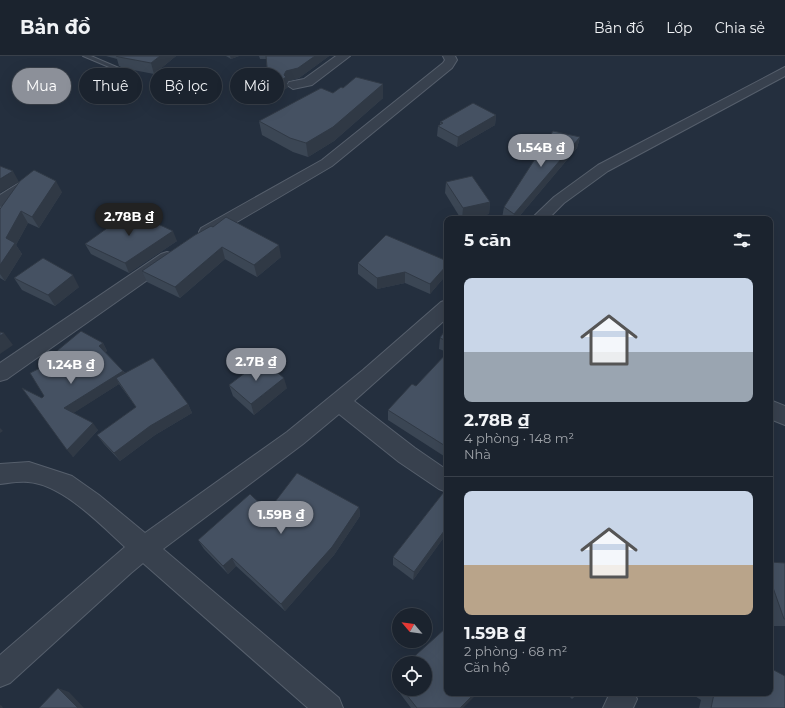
<!DOCTYPE html>
<html lang="vi">
<meta charset="utf-8">
<style>
body{margin:0;font-family:Montserrat,sans-serif;background:#242b36;color:#f1f3f6;height:100vh;display:flex;flex-direction:column;font-size:15px;white-space:nowrap}
*{box-sizing:border-box;margin:0}
p{font-size:13px;color:#a0a4aa}
.icon{flex:none;width:22px;height:22px;fill:none;stroke:currentColor;stroke-width:2;stroke-linecap:round;stroke-linejoin:round}
.map{position:relative;flex:1;overflow:hidden}
.sheet{position:absolute;left:444px;top:160px;width:329px;height:480px;display:flex;flex-direction:column;background:#1b232e;border-radius:8px;box-shadow:0 4px 16px #0002,0 0 0 1px #39404a}
.sheet>*{flex:none}
.top-card{position:absolute;left:12px;top:12px;width:372px;height:36px;display:flex;gap:8px}
.needle{width:26px;rotate:299deg}
.controls{position:absolute;left:392px;top:552px;display:grid;gap:8px}
.controls a{display:grid;place-items:center;width:40px;height:40px;border-radius:50%;background:#1b232e;box-shadow:0 4px 16px #0002,0 0 0 1px #39404a;font-size:20px}
.price{position:absolute;translate:-50% -34px;padding:0 9px;border-radius:14px;background:#8c9099;color:#fff;font-size:13px;line-height:26px;filter:drop-shadow(0 1px 2px #0008)}
.price::after{content:'';position:absolute;left:50%;top:24px;width:12px;height:9px;margin-left:-6px;background:inherit;clip-path:polygon(0 0,100% 0,50% 100%)}
.price.current{background:#222;color:#fff}
ul{padding:0;list-style:none}
li{display:grid;align-content:center;gap:8px;height:212px;padding:0 20px}
li+li{border-top:1px solid #39404a}
li span{display:grid;place-items:center;height:124px;border-radius:8px;color:#555}
li>.icon{margin-inline-start:auto}
span .icon{width:72px;height:72px;fill:#fffc;stroke-width:1}
li b{font-size:17px}
h2{display:flex;justify-content:space-between;align-items:center;height:48px;padding:0 20px;font-size:17px}
.chip{padding:0 14px;border-radius:18px;background:#1b232e;box-shadow:0 4px 16px #0002,0 0 0 1px #39404a;font-size:14px;line-height:36px}
.chip.current{background:#8c9099;color:#fff}
header{display:flex;align-items:center;gap:24px;box-sizing:border-box;height:56px;padding:0 20px;background:#1b232e;border-bottom:1px solid #39404a}
header strong{font-size:19px}
nav{display:flex;gap:22px;margin-inline-start:auto;font-size:14px}
.map>svg:first-child{display:block}
.lines{fill:none;stroke-linecap:round;stroke-linejoin:round}
.service-casing{stroke:#565f6c;stroke-width:2}
.minor-casing{stroke:#565f6c;stroke-width:2}
.service{fill:#38414e;fill-rule:evenodd}
.minor{fill:#38414e;fill-rule:evenodd}
.wall{fill:#3b4654}
.shaded-wall{fill:#303945}
.building{fill:#455162;stroke:#303945}
</style>
<header>
<strong>Bản đồ</strong>
<nav><a>Bản đồ</a><a>Lớp</a><a>Chia sẻ</a></nav>
</header>
<div class="map">
<svg width="785" height="652" viewBox="0 0 785 652">
<rect width="100%" height="100%" fill="#242f3e"/>
<g class="lines">
<defs>
<polygon id="service" points="83,0 91,0 126,15 121,16"/>
<g id="minor">
<polygon points="336,0 350,0 312,29 293,33 287,29 289,26 304,23"/>
<polygon points="443,0 455,0 457,4 452,12 332,110 213,180 207,181 201,180 199,176 201,172 322,104 443,7 445,4"/>
<polygon points="785,11 785,20 608,115 564,147 548,163 531,163 554,141 598,109"/>
<polygon points="32,121 37,122 39,125 37,128 5,149 0,151 0,139 27,122"/>
<polygon points="167,196 173,198 175,202 173,206 7,323 0,325 0,307 161,198"/>
<path d="M447,244V262L354,345L415,392L447,414V436L439,433L399,406L339,358L303,388L163,493L339,642L343,652H308L143,507L131,517L10,627L0,631V599L125,491C101,469 62,428 28,426C19,425 9,427 0,428V408L29,406L72,420L99,439L145,477L287,376L363,314L441,246Z"/>
<polygon points="770,344 785,350 785,369 770,363"/>
<polygon points="610,637 634,637 637,643 633,652 603,652"/>
</g>
</defs>
<use href="#service" class="service-casing"/>
<use href="#minor" class="minor-casing"/>
<use href="#service" class="service"/>
<use href="#minor" class="minor"/>
</g>
<g class="wall">
<polygon points="106,0 176,0 154,18 123,12 119,10 117,3"/>
<polygon points="226,0 239,0 231,3"/>
<polygon points="259,0 329,0 299,22 288,25 287,27 288,31 271,44 269,33 266,3 260,3"/>
<polygon points="383,28 383,42 334,85 308,101 293,96 262,79 259,65 333,37 343,32"/>
<polygon points="496,59 495,69 457,91 437,80 438,70 440,69 440,66"/>
<polygon points="580,81 577,92 517,163 503,163 502,162 504,151"/>
<polygon points="446,126 490,146 489,158 467,163 461,163 445,137"/>
<polygon points="62,136 39,172 28,167 16,189 22,198 5,225 0,222 0,153"/>
<polygon points="119,165 177,185 129,217 91,198 85,188"/>
<polygon points="195,179 281,201 257,221 225,203 180,242 147,226 142,215"/>
<polygon points="447,205 447,218 430,238 405,227 377,233 358,218 358,207"/>
<polygon points="14,222 79,231 55,250 22,234"/>
<polygon points="447,271 447,296 439,293 440,282"/>
<polygon points="103,287 107,295 105,296 125,317 188,348 192,357 155,379 120,405 104,388 97,379 136,351 119,328 73,357 98,374 73,401 44,340 55,304 52,299"/>
<polygon points="447,297 447,402 388,364 388,354 416,330"/>
<polygon points="229,329 287,332 254,359 233,340"/>
<polygon points="447,432 447,477 413,524 393,509 393,501"/>
<polygon points="359,451 360,460 334,499 285,555 236,510 228,518 204,493 198,484 268,455"/>
<polygon points="770,506 785,507 785,570 772,570 770,563"/>
<polygon points="399,614 399,633 425,633 463,652 411,652 393,628 393,620"/>
<polygon points="566,637 579,637 572,643"/>
<polygon points="690,637 770,637 785,652 699,652 701,644"/>
</g>
<g class="shaded-wall">
<polygon points="160,0 176,0 154,18 151,7"/>
<polygon points="230,0 239,0 231,3"/>
<polygon points="315,0 329,0 299,22 288,25 287,27 288,31 271,44 269,33 284,19 286,15"/>
<polygon points="383,28 383,42 334,85 308,101 306,87"/>
<polygon points="496,59 495,69 457,91 458,81"/>
<polygon points="580,81 577,92 517,163 513,163 514,158"/>
<polygon points="13,115 19,126 0,137 0,123"/>
<polygon points="56,125 62,136 39,172 32,161"/>
<polygon points="490,146 489,158 467,163 462,163 463,152"/>
<polygon points="21,155 28,167 16,189 22,198 5,225 0,218 0,209 6,182"/>
<polygon points="173,175 177,185 129,217 125,207"/>
<polygon points="279,189 281,201 257,221 254,209"/>
<polygon points="222,191 225,203 180,242 175,231"/>
<polygon points="447,209 447,218 430,238 430,228"/>
<polygon points="405,216 405,227 377,233 377,222"/>
<polygon points="73,219 79,231 55,250 48,239"/>
<polygon points="4,277 13,289 0,298 0,280"/>
<polygon points="103,287 107,295 104,298 99,290"/>
<polygon points="123,315 128,322 116,322 119,328 69,360 64,352"/>
<polygon points="284,322 287,332 254,359 251,348"/>
<polygon points="188,348 192,357 155,379 120,405 114,397 150,370"/>
<polygon points="93,367 98,374 73,401 67,394"/>
<polygon points="0,372 3,375 0,377"/>
<polygon points="359,451 360,460 334,499 285,555 281,548"/>
<polygon points="447,471 447,477 413,524 414,516"/>
<polygon points="232,502 236,510 228,518 223,510"/>
<polygon points="58,632 69,636 84,652 78,652"/>
<polygon points="475,637 478,637 463,652 460,652"/>
<polygon points="0,649 2,650 3,652 0,652"/>
</g>
<g class="building">
<polygon points="116,0 160,0 151,7 119,1"/>
<polygon points="266,0 315,0 298,12 286,15 284,19 286,21 269,33"/>
<polygon points="356,21 383,28 333,71 306,87 290,82 259,65 321,32 333,37 341,31 343,32"/>
<polygon points="473,47 496,59 458,81 438,70 443,67 440,66"/>
<polygon points="553,75 580,81 514,158 504,151"/>
<polygon points="0,110 13,115 0,123"/>
<polygon points="34,114 56,125 32,161 21,155 6,182 15,187 0,209 0,153 20,125"/>
<polygon points="472,120 490,146 463,152 446,126"/>
<polygon points="132,156 173,175 125,207 85,188 117,165 119,165"/>
<polygon points="226,161 279,189 254,209 222,191 175,231 142,215 195,179 211,170 213,171"/>
<polygon points="386,179 447,205 447,209 430,228 405,216 377,222 358,207"/>
<polygon points="43,202 73,219 48,239 14,222"/>
<polygon points="447,271 447,285 440,282"/>
<polygon points="81,275 103,287 99,290 123,315 64,352 93,367 67,394 22,332 42,342 44,340 30,317 58,303 52,299"/>
<polygon points="0,276 4,277 0,280"/>
<polygon points="447,297 447,391 388,354 412,328 416,330"/>
<polygon points="153,302 188,348 150,370 114,397 97,379 136,351 116,322"/>
<polygon points="262,304 284,322 251,348 229,329"/>
<polygon points="297,417 359,451 332,491 281,548 232,502 223,510 198,484 250,438 268,455"/>
<polygon points="447,432 447,471 414,516 393,501"/>
<polygon points="770,506 785,507 785,563 784,563 770,523"/>
<polygon points="447,571 447,637 475,637 460,652 417,652 402,633 425,633 425,607 407,607"/>
<polygon points="770,612 785,620 785,652 711,652 714,638 712,637 770,637"/>
<polygon points="399,614 399,629 393,620"/>
<polygon points="58,632 78,652 39,652"/>
</g>
</svg>
<div class="controls">
<a><svg class="needle" viewBox="-14 -14 28 28"><path d="M0-13l5 13h-10z" fill="#e53935"/><path d="M0 13l5-13h-10z" fill="#a0a4aa"/></svg></a>
<a><svg class="icon" aria-label="locate" viewBox="0 0 24 24"><circle cx="12" cy="12" r="6"/><path d="M12 2v4M12 18v4M2 12h4M18 12h4"/></svg></a>
</div>
<b class="price" style="left:541px;top:112px">1.54B ₫</b>
<b class="price current" style="left:129px;top:181px">2.78B ₫</b>
<b class="price" style="left:256px;top:326px">2.7B ₫</b>
<b class="price" style="left:71px;top:329px">1.24B ₫</b>
<b class="price" style="left:281px;top:479px">1.59B ₫</b>
<div class="top-card">
<a class="chip current">Mua</a>
<a class="chip">Thuê</a>
<a class="chip">Bộ lọc</a>
<a class="chip">Mới</a>
</div>
<section class="sheet">
<h2>5 căn<svg class="icon" aria-label="filters" viewBox="0 0 24 24"><path d="M4 7h16M4 17h16"/><circle cx="9" cy="7" r="2"/><circle cx="15" cy="17" r="2"/></svg></h2>
<ul>
<li><span style="background:linear-gradient(#c9d6e8 60%,#9aa5b1 0)"><svg class="icon" aria-label="home" viewBox="0 0 24 24"><path d="M3 11l9-7 9 7M6 9v11h12V9"/></svg></span><div><b>2.78B ₫</b><p>4 phòng · 148 m²</p><p>Nhà</p></div></li>
<li><span style="background:linear-gradient(#c9d6e8 60%,#b9a48a 0)"><svg class="icon" aria-label="home" viewBox="0 0 24 24"><path d="M3 11l9-7 9 7M6 9v11h12V9"/></svg></span><div><b>1.59B ₫</b><p>2 phòng · 68 m²</p><p>Căn hộ</p></div></li>
</ul>
</section>
</div>
